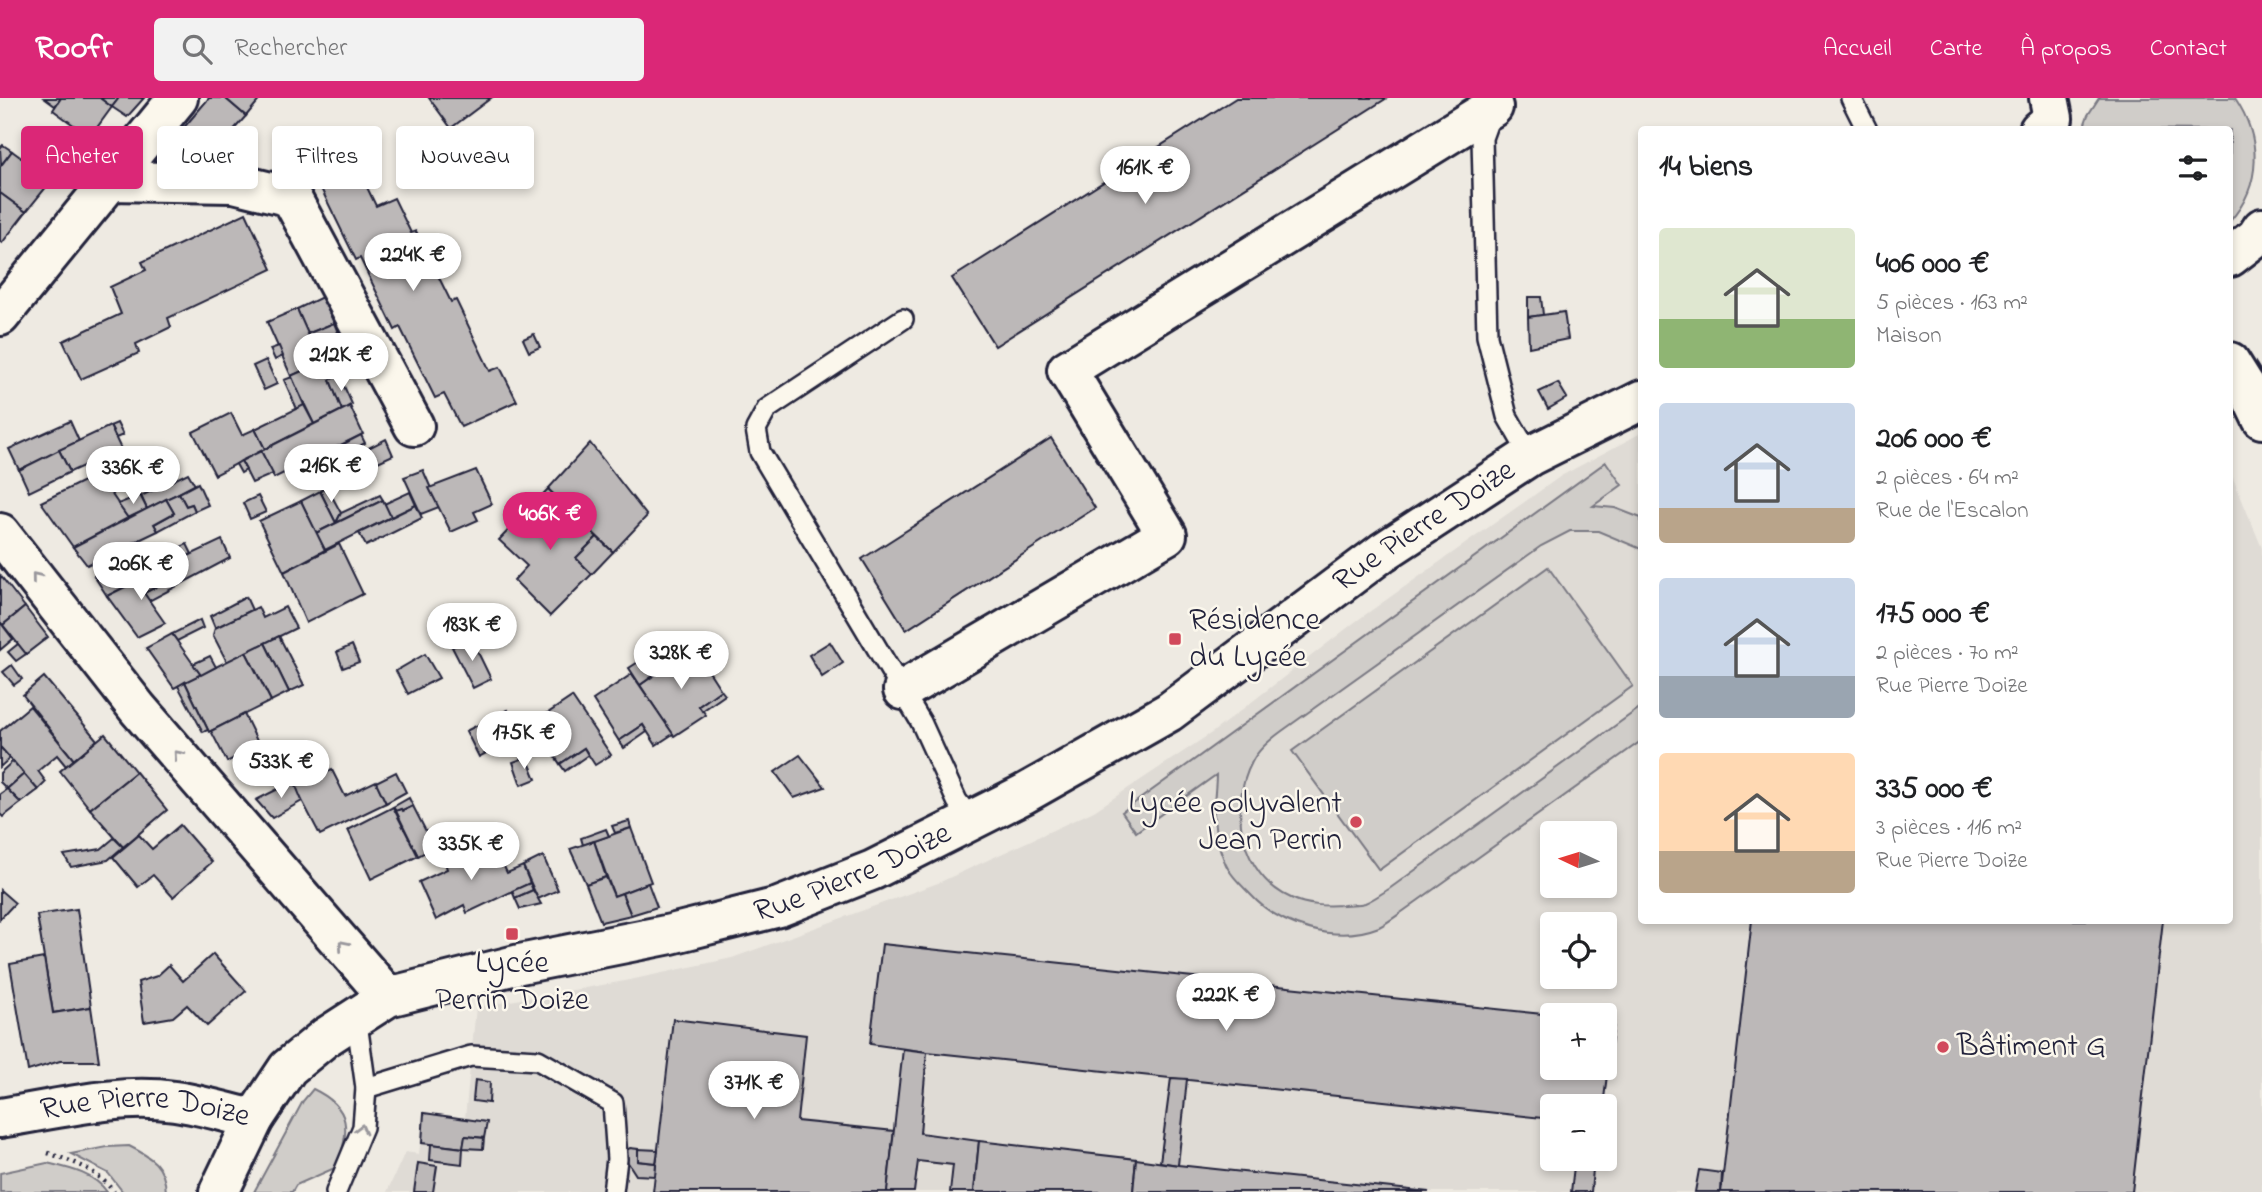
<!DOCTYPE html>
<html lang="fr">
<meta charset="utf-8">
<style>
body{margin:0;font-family:"Indie Flower",sans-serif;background:#f2f2f2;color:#202124;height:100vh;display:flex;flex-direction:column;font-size:26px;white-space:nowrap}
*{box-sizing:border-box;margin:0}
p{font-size:23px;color:#757577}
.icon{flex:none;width:38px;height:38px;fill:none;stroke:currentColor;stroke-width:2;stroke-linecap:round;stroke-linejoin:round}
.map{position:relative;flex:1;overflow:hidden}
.details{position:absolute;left:1638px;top:28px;width:595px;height:798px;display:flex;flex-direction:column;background:#fff;border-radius:7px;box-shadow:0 4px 10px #0003}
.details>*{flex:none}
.hud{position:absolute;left:21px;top:28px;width:665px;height:63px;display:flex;gap:14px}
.needle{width:46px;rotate:274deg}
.buttons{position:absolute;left:1540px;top:723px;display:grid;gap:14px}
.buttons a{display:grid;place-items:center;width:77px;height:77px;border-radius:7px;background:#fff;box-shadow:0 4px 10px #0003;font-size:35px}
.price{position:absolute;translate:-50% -60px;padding:0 16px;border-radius:24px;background:#fff;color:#222;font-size:23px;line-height:46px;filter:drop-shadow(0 2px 4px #0008)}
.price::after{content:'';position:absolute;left:50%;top:42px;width:21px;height:16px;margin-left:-10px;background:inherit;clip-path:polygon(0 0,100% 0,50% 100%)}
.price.on{background:#db2777;color:#fff}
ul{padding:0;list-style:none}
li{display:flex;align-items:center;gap:21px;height:175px;padding:0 21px}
li span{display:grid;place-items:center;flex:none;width:196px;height:140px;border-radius:7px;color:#555}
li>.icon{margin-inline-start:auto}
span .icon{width:84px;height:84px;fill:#fffc;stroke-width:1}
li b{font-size:30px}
h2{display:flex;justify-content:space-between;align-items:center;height:84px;padding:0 21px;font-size:30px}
.tag{padding:0 24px;border-radius:7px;background:#fff;box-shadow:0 4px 10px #0003;font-size:24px;line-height:63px}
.tag.on{background:#db2777;color:#fff}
header{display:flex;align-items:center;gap:42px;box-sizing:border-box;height:98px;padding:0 35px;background:#db2777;color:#fff}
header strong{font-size:33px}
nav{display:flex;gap:38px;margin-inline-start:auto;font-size:24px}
.search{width:490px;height:63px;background:#f2f2f2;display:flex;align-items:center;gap:18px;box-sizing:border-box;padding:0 24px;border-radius:7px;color:#757577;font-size:26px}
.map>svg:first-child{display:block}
.built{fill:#dfdbd5;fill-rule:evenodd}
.green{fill:#d0cdc9;stroke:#797882;stroke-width:2}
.building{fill:#bcb8b8;stroke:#22223b;stroke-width:2}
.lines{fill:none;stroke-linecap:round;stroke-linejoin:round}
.lane-casing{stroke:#22223b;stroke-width:24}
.street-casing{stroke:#22223b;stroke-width:44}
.secondary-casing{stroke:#22223b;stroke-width:44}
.path{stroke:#22223b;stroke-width:4.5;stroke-dasharray:2 5;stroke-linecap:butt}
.lane{stroke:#fbf7ec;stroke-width:19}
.street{stroke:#fbf7ec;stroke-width:38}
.secondary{stroke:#fbf7ec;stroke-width:38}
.oneway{stroke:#99979c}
.poi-dot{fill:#d1495b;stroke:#fbf7ec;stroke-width:2.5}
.labels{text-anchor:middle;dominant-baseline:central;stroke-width:5;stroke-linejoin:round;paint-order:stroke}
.street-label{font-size:32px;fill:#22223b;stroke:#fbf7ec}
.poi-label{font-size:32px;fill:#22223b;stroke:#fbf7ec;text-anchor:start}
</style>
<header>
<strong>Roofr</strong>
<div class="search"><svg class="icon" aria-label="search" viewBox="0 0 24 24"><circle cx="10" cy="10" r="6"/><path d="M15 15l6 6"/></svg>Rechercher</div>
<nav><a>Accueil</a><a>Carte</a><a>À propos</a><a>Contact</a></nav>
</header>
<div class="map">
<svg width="2262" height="1094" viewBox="0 0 2262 1094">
<rect width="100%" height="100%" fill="#eeeae2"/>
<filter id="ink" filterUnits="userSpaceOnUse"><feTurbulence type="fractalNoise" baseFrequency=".0143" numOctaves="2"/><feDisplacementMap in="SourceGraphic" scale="14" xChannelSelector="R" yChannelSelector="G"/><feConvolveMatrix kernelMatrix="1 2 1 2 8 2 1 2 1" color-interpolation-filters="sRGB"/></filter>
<g filter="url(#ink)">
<path class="built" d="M1641,335L1642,822H2230V373L2262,450V1094H387L405,1054L419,1056L423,1014L465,1020L476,909L625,883L732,860L938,785L1094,713L1213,634L1355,524L1561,378ZM1552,735H1605V788H1552ZM1552,826H1605V878H1552ZM1552,917H1605V970H1552ZM1552,1008H1605V1060H1552Z"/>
<g class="green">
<path d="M2099,0H2235C2262,40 2262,87 2230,123V32L2083,31L2088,17Z"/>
<path d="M1606,364L1622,387L1593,408L1615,410L1641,420V451L1598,433H1570L1541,448L1282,633C1271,641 1258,651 1252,664C1228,709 1240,777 1291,800C1308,808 1325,808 1344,807C1350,806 1359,807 1365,805C1373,802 1382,795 1389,791L1641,609V643L1402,814C1395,819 1387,825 1379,829C1336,846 1280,829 1250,796C1240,786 1229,776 1224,762C1219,750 1215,732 1214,720C1213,706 1216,690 1216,677L1136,734L1122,714Z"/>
<polygon points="1548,469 1633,588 1379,772 1292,653"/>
<path d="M313,991C353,1010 349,1032 337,1069L296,1087L292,1094H254L303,1003Z"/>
<path d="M129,1048C151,1059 165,1067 166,1094H123L108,1075L71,1056L107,1049Z"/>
<path d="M47,1065C68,1070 94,1075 107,1094H0V1075Z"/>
</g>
<g class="building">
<polygon points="44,0 61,0 55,8"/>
<polygon points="61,0 100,0 112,9 90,39 53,12"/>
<polygon points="100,0 119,0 112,9"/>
<polygon points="119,0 144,0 127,19 112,9"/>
<polygon points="209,0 225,0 246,18 223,44 217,39 204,54 181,33"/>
<polygon points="225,0 261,0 246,18"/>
<polygon points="429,0 491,0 451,30"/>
<polygon points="1236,0 1387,0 995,248 952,180"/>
<polygon points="3,47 12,53 1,67 0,50"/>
<polygon points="170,47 183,58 172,72 158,61"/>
<polygon points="348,50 376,108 394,100 411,135 416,133 451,204 456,202 490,273 500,269 517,303 461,329 444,296 435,300 400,229 395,232 360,160 356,162 310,68"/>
<polygon points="12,53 52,82 26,114 0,95 0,69"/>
<polygon points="0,95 26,114 2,145 0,144"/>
<polygon points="246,115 272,171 168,220 171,229 136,246 139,255 81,281 63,243 121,216 110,189 146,172 142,164"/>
<polygon points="322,199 334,225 307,236 297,211"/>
<polygon points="1528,199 1541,199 1543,217 1528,219"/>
<polygon points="297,211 321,265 291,278 267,224"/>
<polygon points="1564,214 1568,241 1529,249 1528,219"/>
<polygon points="334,225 346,253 321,265 307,236"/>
<polygon points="534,236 540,249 529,254 523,241"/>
<polygon points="279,248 283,258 275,262 270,251"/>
<polygon points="342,255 351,272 330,282 342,312 314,326 291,278"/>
<polygon points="266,262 277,286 264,292 253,268"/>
<polygon points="339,277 352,306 342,312 330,282"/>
<polygon points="292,279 304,307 297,311 284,282"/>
<polygon points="1558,285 1567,300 1548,311 1539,294"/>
<polygon points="304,307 314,326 265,351 255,331"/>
<polygon points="350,308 363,336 274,380 261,353"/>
<polygon points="231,315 242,337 255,331 265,351 215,377 193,334"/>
<polygon points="70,323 79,343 19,372 9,351"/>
<polygon points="117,325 123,337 116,340 110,328"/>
<polygon points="110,328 121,351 70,374 59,352"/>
<polygon points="361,337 365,345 325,367 320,358"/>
<polygon points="1051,340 1095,410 906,532 862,461"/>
<polygon points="386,341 393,357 348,378 341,364"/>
<polygon points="590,345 647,418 613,454 548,391"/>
<polygon points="59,352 70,374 29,394 19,372"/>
<polygon points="261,353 273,376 252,385 241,363"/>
<polygon points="127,363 135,381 109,393 98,376"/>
<polygon points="241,363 246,372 241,375 236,366"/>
<polygon points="423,372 439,409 421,416 404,379"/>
<polygon points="476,372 492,406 474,414 478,422 451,434 429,390"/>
<polygon points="188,375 195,387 147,411 141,398"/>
<polygon points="98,376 128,420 73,449 41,404"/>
<polygon points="198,385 208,407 195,413 192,406 186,408 179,395"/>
<polygon points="327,389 341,415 336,425 320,393"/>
<polygon points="548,391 597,439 576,460 592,476 550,518 514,482 527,468 499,442"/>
<polygon points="320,393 336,425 316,435 301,403"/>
<polygon points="410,394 416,407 391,419 384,406"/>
<polygon points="179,395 186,408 192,406 195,413 158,433 154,426 174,415 166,401"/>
<polygon points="140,397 147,411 128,420 118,406"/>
<polygon points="380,397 383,402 336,425 341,415"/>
<polygon points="258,398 266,414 250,421 243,405"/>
<polygon points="166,401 174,415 154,426 158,433 87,467 73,449"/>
<polygon points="383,402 391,419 325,452 316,435"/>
<polygon points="301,403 325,452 284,474 259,423"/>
<polygon points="416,407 422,420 366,448 359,435"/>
<polygon points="597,439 613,454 592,476 576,460"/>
<polygon points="222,442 230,460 149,503 144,495 175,479 169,467"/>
<polygon points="157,445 169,467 107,498 94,478"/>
<polygon points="187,446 192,456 169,467 164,457"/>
<polygon points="339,446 363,496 306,525 284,474"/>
<polygon points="169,467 175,479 144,495 165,525 137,539 107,498"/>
<polygon points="0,477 25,509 3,527 0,524"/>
<polygon points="246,499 252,512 215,530 210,518"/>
<polygon points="25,509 48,539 26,556 3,527"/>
<polygon points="258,509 263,520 285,509 296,530 227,564 213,537 215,530"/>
<polygon points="465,513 476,538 457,548 445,522"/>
<polygon points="200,522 203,530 177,543 172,536"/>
<polygon points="0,524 13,541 0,552"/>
<polygon points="172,536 201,577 174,590 146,550"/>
<polygon points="279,538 304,587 289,594 265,545"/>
<polygon points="471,540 491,581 473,590 452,549"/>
<polygon points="830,544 843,565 822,579 809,557"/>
<polygon points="265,545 289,594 271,603 246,554"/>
<polygon points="18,546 26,556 16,563 8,554"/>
<polygon points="352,547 359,564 343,570 337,554"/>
<polygon points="694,550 721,592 699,608 706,617 674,638 640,587"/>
<polygon points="246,554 271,603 209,634 185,584"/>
<polygon points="425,556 439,580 408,596 396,573"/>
<polygon points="210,558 216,569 201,577 193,566"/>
<polygon points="646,559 657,575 640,587 629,570"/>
<polygon points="12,567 22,581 14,587 3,574"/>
<polygon points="632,576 673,636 656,647 643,627 619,643 593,602"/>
<polygon points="44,579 97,642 74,662 23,597"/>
<polygon points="185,584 208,632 203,634 178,588"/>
<polygon points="721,592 725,597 702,613 699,608"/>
<polygon points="572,599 611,657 595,667 584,650 560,666 533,625"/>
<polygon points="30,608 74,662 66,668 57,657 38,673 46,684 38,692 0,649 0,633"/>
<polygon points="508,612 518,638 479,659 466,633"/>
<polygon points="244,616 259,647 227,664 211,633"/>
<polygon points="643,627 647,634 624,650 619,643"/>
<polygon points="105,636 136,674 90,711 60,673"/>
<polygon points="0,649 10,660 0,669"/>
<polygon points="584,650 588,657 565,673 560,666"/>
<polygon points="800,657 825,689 794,700 775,674"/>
<polygon points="527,659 536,681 521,687 513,664"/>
<polygon points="13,663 24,676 7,691 0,684 0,675"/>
<polygon points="332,672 345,698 376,683 386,705 320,737 295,689"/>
<polygon points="136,674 167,712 123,749 90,711"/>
<polygon points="396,674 406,694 386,705 376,684"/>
<polygon points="24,676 38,692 21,705 7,691"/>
<polygon points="294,683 302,703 272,720 256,702"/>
<polygon points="7,691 21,705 3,719 0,716 0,696"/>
<polygon points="409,700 413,708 403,713 401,711 396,713 393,709"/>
<polygon points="413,708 434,749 418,758 396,713 401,711 403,713"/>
<polygon points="393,709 418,758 371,781 348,732"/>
<polygon points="629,723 631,730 615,735 612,728"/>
<polygon points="180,727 212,764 173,799 153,777 138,789 113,759 139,737 152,751"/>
<polygon points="631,730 651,784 614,798 594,743"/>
<polygon points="606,731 609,738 583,747 581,740"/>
<polygon points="114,740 123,749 108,762 71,769 64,757 101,751"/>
<polygon points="594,743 606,779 586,786 570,751"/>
<polygon points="493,745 507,775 523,768 530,785 467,815 464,807 436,822 419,784 447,771 445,765"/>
<polygon points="543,758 558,792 538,801 523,768"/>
<polygon points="606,779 614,798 622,795 631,817 601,824 586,786"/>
<polygon points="530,785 533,792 515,800 512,793"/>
<polygon points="648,785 657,809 631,817 622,795"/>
<polygon points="0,792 15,805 0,821"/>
<polygon points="533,792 541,806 520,811 515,800"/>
<polygon points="77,811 91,909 53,915 37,817"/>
<polygon points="1752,822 2163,822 2132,1094 1721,1094"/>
<polygon points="882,846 1552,917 1552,970 1605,970 1605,923 1614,924 1603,1008 1552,1008 1552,1021 927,954 870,946"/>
<polygon points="213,856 246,893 207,928 187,907 173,919 144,924 138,884 157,878 169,867 183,883"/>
<polygon points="44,860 53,915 91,909 99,963 60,963 28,973 10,866"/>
<polygon points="673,921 806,937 797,1023 894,1033 887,1094 653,1094"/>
<polygon points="903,951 927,954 920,1035 979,1043 974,1094 950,1094 953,1067 918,1063 914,1094 887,1094"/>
<polygon points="1171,980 1187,981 1178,1067 1160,1064"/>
<polygon points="475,982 490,984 489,1005 473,1003"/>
<polygon points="424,1015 487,1024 484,1040 465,1038 463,1050 422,1045"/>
<polygon points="465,1038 484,1040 483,1051 463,1050"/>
<polygon points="979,1043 1136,1061 1133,1094 974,1094"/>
<polygon points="431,1046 463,1050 462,1066 430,1062"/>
<polygon points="630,1050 638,1051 638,1063 656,1065 655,1078 636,1077 625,1060 624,1054"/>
<polygon points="638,1051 658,1052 656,1065 638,1063"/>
<polygon points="1575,1060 1594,1060 1591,1094 1571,1094"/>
<polygon points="1136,1061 1178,1067 1429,1094 1133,1094"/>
<polygon points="418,1065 437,1068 433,1094 414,1094"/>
<polygon points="1699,1072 1722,1075 1721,1094 1695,1094"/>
</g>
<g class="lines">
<defs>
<g id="lane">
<polyline points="1851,0 1867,32"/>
<polyline points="1491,15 1482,40 1487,238 1507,318 1530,358"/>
<polyline points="903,221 767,311 756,331 760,354 921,624 957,703 972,722"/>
<polyline points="366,990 471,958 538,962 613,1005 617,1061 613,1094"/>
<polyline points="336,1094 363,1029 366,990 356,918"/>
</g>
<g id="street">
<polyline points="108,83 234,85 291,99 414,328"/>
<polyline points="0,218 178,0"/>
<polyline points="0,435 138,611 388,899"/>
<polyline points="903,592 1167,437 1067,272 1493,9"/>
</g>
<g id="secondary">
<polyline points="2039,32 2053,20 2049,0"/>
<polyline points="2230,159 2256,139 2262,130"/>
<polyline points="2230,264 2250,296 2262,321"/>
<path id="s1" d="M0,1020C57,1011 118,995 175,1003C202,1007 228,1015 254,1021"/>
<path id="s2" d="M219,1094L254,1021L288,970L326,939L388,899L520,866L671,836L779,809L873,772L1024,696L1169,614L1383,454L1530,358L1642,302"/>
</g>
</defs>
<use href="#lane" class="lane-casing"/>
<use href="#street" class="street-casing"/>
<use href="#secondary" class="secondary-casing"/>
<path class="path" d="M48,1055C74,1064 96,1071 114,1094"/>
<use href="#lane" class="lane"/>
<use href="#street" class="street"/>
<use href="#secondary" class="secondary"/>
</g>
<defs><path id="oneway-chevron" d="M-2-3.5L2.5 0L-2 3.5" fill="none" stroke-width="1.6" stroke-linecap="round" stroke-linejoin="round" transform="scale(1.75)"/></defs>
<g class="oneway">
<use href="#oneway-chevron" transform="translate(36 479) rotate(-129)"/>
<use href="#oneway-chevron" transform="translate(178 657) rotate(-131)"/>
<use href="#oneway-chevron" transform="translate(343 847) rotate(-131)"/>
<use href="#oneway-chevron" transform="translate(361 1031) rotate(-75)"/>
</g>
</g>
<g class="poi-dot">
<rect x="1168" y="534" width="14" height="14" rx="3.5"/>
<circle cx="1356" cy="724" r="7"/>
<rect x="505" y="829" width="14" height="14" rx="3.5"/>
<circle cx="1943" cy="949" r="7"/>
</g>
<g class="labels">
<g class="street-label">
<text stroke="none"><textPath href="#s2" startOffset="1419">Rue Pierre Doize</textPath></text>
<text stroke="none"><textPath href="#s2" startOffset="747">Rue Pierre Doize</textPath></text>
<text stroke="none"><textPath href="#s1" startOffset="147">Rue Pierre Doize</textPath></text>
</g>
<g class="poi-label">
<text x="1189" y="523">Résidence<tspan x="1189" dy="37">du Lycée</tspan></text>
<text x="1342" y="706" text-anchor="end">Lycée polyvalent<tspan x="1342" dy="37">Jean Perrin</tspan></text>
<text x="512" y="866" text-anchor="middle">Lycée<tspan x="512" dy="37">Perrin Doize</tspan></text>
<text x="1957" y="949">Bâtiment G</text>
</g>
</g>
</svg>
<div class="buttons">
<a><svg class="needle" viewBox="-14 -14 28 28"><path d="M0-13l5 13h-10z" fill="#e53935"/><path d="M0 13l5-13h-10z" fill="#757577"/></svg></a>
<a><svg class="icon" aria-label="locate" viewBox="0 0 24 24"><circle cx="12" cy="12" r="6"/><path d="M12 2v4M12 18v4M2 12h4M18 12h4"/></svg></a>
<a>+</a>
<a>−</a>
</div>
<b class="price" style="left:1145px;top:108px">161K €</b>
<b class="price" style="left:413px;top:195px">224K €</b>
<b class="price" style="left:341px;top:295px">212K €</b>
<b class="price" style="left:331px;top:406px">216K €</b>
<b class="price" style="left:133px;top:408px">336K €</b>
<b class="price on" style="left:550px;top:454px">406K €</b>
<b class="price" style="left:141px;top:504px">206K €</b>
<b class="price" style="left:472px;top:565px">183K €</b>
<b class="price" style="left:681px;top:593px">328K €</b>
<b class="price" style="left:524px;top:673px">175K €</b>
<b class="price" style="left:281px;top:702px">533K €</b>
<b class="price" style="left:471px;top:784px">335K €</b>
<b class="price" style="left:1226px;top:935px">222K €</b>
<b class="price" style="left:754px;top:1023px">371K €</b>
<div class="hud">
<a class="tag on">Acheter</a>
<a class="tag">Louer</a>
<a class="tag">Filtres</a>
<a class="tag">Nouveau</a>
</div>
<section class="details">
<h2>14 biens<svg class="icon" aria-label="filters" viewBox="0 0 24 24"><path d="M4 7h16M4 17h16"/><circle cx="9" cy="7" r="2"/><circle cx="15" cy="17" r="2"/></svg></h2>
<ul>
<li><span style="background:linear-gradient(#dfe7d0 65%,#8fb573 0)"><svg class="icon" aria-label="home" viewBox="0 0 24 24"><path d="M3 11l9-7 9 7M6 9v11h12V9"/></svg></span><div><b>406 000 €</b><p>5 pièces · 163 m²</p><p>Maison</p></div></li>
<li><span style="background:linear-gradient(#c9d6e8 75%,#b9a48a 0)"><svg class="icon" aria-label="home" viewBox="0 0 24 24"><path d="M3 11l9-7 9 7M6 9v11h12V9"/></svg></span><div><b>206 000 €</b><p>2 pièces · 64 m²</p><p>Rue de l'Escalon</p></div></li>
<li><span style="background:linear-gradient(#c9d6e8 70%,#9aa5b1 0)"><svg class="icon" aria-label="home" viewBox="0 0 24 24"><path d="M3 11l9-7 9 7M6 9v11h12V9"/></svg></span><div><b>175 000 €</b><p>2 pièces · 70 m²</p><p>Rue Pierre Doize</p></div></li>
<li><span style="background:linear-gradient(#ffd9b3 70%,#b9a48a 0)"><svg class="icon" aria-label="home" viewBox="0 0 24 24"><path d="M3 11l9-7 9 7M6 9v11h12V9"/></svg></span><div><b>335 000 €</b><p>3 pièces · 116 m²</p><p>Rue Pierre Doize</p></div></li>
</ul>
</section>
</div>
